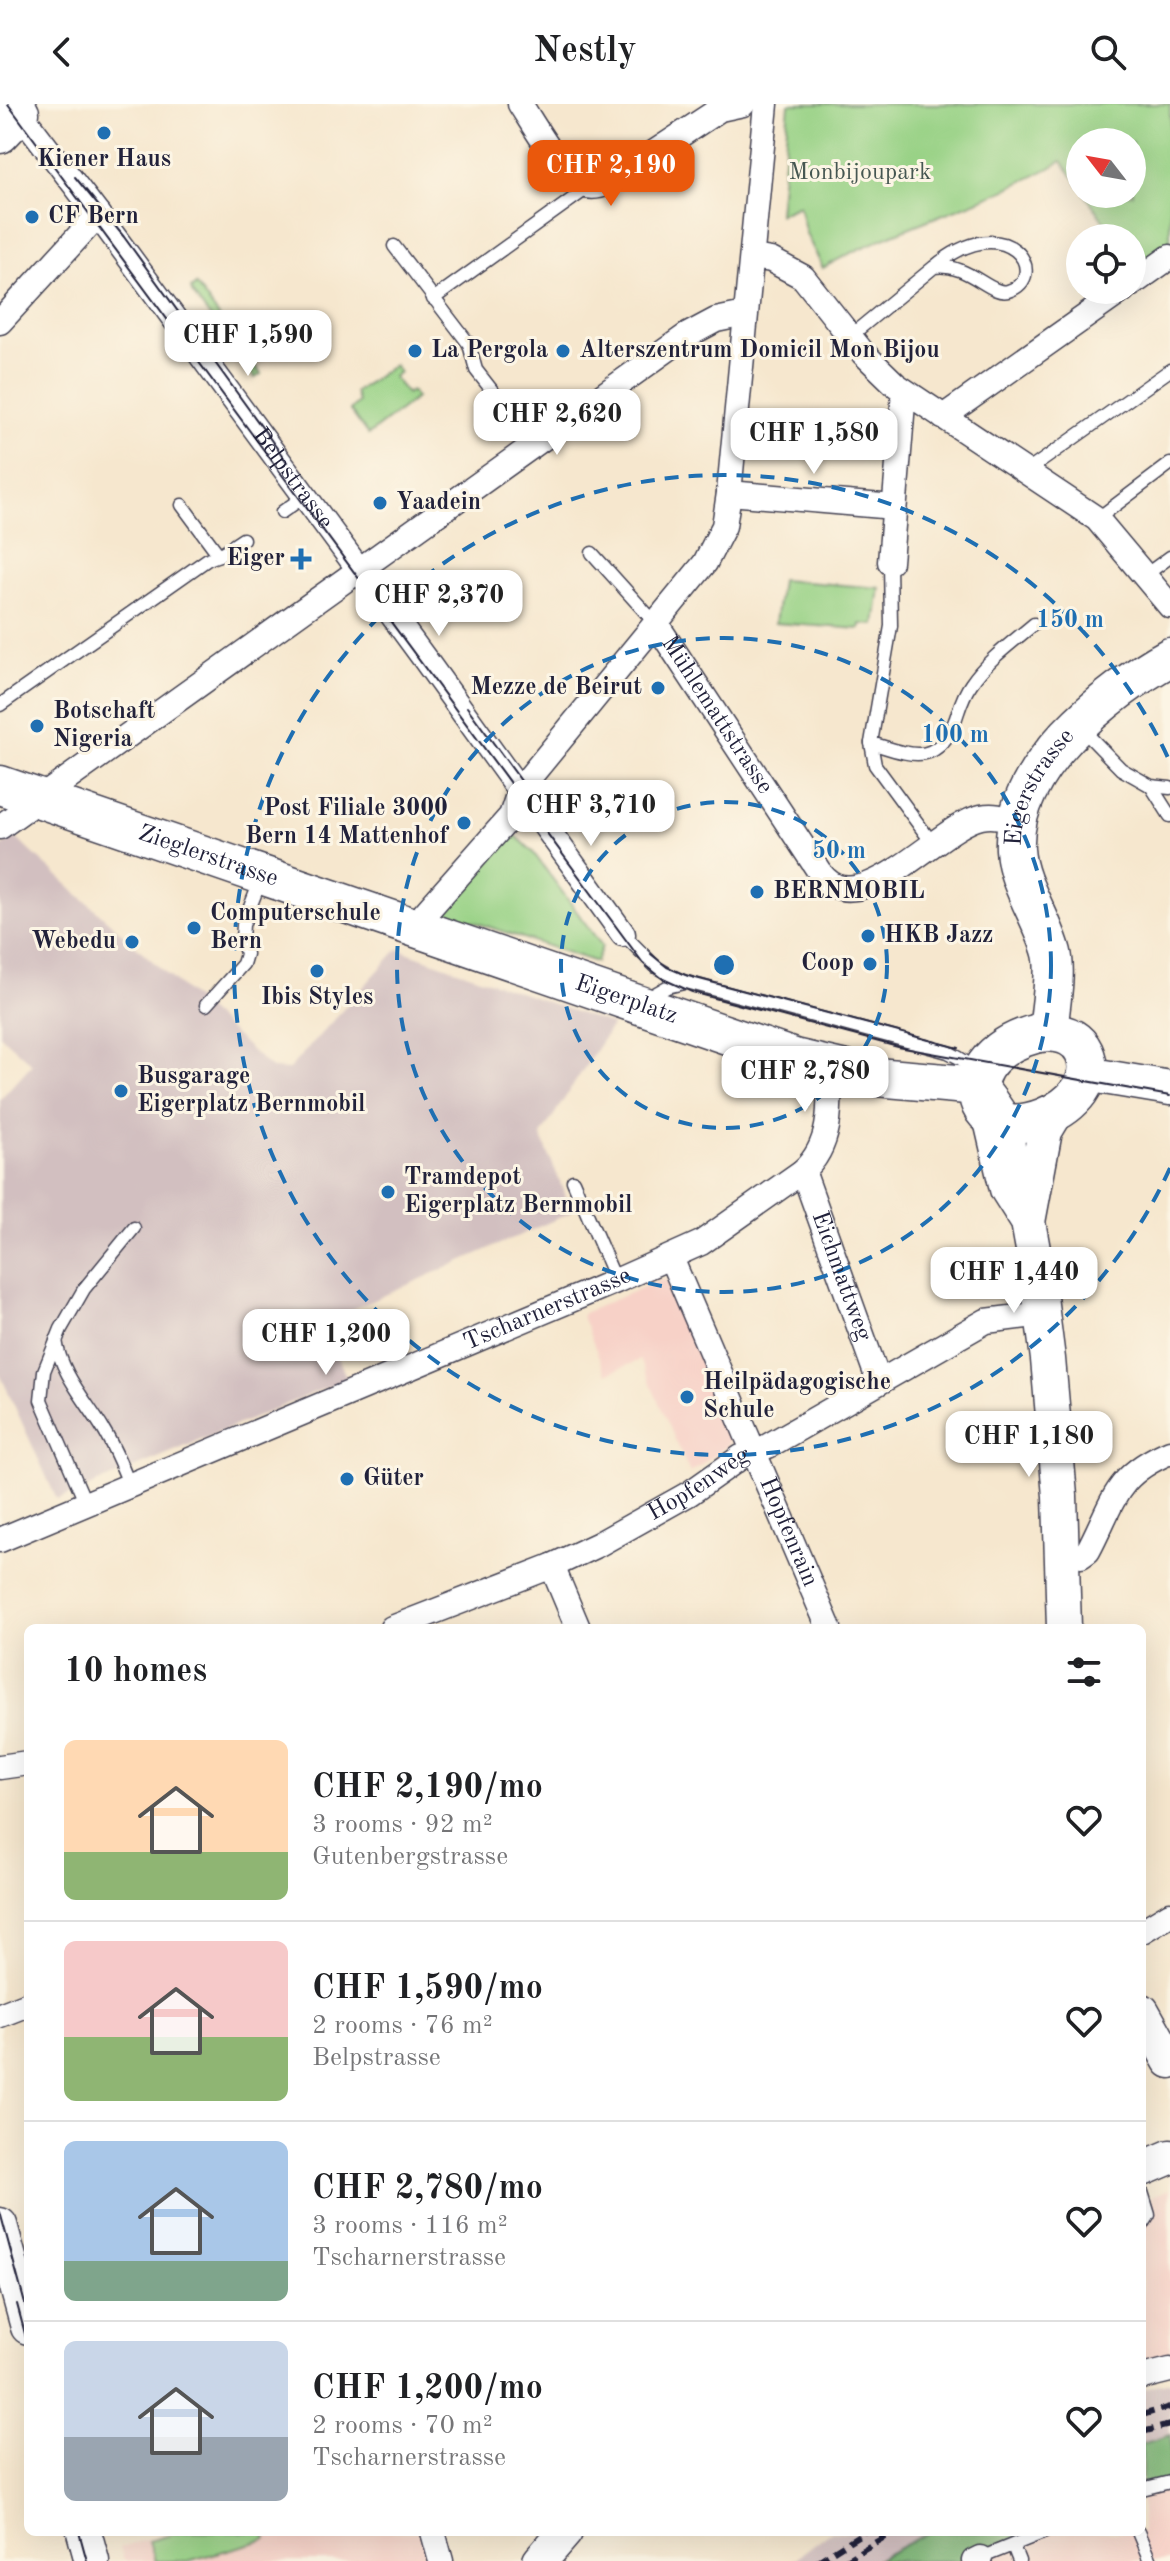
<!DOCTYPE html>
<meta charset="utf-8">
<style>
body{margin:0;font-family:"Old Standard TT",serif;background:#f6f6f6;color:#202124;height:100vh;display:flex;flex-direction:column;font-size:30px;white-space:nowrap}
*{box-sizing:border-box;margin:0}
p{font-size:26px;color:#757577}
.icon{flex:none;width:44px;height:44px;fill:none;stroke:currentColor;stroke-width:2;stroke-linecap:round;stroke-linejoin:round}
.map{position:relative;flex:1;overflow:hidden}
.panel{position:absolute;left:24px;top:1520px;width:1122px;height:912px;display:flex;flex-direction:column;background:#fff;border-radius:12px;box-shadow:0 8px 32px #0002}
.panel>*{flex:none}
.needle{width:52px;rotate:301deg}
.tools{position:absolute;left:1066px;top:24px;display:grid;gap:16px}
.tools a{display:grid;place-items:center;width:80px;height:80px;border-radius:50%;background:#fff;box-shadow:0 8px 32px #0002;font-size:40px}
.price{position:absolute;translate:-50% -68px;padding:0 18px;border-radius:16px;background:#fff;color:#222;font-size:26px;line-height:52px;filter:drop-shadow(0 2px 4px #0008)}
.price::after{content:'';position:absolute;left:50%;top:48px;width:24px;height:18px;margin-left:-12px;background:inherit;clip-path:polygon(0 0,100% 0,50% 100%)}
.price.current{background:#ea580c;color:#fff}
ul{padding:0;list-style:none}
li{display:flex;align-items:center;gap:24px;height:200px;padding:0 40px}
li+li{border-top:2px solid #e0e0e0}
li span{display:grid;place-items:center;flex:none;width:224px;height:160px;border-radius:12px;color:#555}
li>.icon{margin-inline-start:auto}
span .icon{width:96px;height:96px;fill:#fffc;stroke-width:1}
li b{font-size:34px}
h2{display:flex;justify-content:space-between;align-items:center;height:96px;padding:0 40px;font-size:34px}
header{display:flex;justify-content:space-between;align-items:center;height:104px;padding:0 40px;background:#fff;font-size:36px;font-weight:700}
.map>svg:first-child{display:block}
.built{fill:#f7d1c7}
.industrial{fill:#d2bfc0}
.green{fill:#99d286;stroke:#5e7a60;stroke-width:2}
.forest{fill:#7ab473;stroke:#4e6b57;stroke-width:2}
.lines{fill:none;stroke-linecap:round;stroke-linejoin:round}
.lane-casing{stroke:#424051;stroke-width:15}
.street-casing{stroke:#424051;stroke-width:27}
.secondary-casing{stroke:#424051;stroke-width:37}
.primary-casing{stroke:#424051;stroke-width:41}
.lane{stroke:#fff;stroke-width:12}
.street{stroke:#fff;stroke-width:24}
.secondary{stroke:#fff;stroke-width:34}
.primary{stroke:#fff;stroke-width:38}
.tram{stroke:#22223b;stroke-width:2}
.rail{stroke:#22223b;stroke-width:6;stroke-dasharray:12 6;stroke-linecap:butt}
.ring{fill:none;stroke:#1f6fb2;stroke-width:4;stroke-dasharray:14 10}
.poi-dot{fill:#1f6fb2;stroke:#fcf5e5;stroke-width:3}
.labels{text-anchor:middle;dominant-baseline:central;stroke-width:6;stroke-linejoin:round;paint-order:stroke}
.poi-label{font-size:24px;font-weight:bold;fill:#22223b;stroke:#fcf5e5;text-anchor:start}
.park-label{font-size:24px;fill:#465752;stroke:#fcf5e5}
.street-label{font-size:24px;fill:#22223b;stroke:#fcf5e5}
.centre{fill:#1f6fb2;stroke:#fcf5e5;stroke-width:4}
.ring-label{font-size:24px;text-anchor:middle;font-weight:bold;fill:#1f6fb2;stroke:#fcf5e5;stroke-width:6;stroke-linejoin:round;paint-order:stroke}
</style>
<header><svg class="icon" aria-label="back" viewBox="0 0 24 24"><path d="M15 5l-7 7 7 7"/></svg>Nestly<svg class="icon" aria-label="search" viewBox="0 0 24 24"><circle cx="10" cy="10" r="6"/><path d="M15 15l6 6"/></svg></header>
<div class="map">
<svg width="1170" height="2457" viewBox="0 0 1170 2457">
<rect width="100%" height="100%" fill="#fcf5e5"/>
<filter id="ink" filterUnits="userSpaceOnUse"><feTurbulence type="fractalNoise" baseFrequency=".0125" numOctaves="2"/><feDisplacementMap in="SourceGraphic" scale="16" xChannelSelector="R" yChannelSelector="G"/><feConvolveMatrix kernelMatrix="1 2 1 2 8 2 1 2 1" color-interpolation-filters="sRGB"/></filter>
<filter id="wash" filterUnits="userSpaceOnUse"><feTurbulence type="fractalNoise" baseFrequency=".006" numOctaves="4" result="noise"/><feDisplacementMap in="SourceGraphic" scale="32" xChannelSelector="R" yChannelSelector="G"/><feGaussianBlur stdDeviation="1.8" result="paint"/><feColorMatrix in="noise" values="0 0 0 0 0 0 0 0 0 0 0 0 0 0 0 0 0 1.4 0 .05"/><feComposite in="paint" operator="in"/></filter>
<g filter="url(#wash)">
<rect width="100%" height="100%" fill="#f6e7ce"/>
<g class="built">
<polygon points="665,1176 670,1180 733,1326 733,1331 727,1342 690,1369 640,1256 606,1270 581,1210 658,1177"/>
<polygon points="1170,2085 1170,2260 1142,2268 1142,2096"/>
<polygon points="1170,2382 1170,2457 963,2457 1033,2428 1142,2428 1142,2387"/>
<polygon points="176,2428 421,2428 430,2457 124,2457 120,2443"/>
</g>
<g class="industrial">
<polygon points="15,733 272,965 288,966 398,845 612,921 541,1031 572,1108 333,1214 327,1227 347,1275 57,1396 0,1270 0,995 32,960 0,931 0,744"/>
<polygon points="1170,2277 1170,2331 1142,2340 1142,2285"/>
<polygon points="830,2428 929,2428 874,2457 792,2457"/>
</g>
<g class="green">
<path d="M789,0H1170V142L1137,165L1132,158V134H1115L1085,90H1132V38H1080V83L1062,57C986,101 899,120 823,164L806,130L799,101L779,110Z"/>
<polygon points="196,181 261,270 255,274 192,189 191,185"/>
<polygon points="394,261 399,268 393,273 407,290 411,287 416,294 368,331 350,306 358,298 355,288"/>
<polygon points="781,476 880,484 875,521 861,520 860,525 775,519"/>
<polygon points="509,725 532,747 602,842 596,858 456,812 437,803"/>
<polygon points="181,2428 265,2428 267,2435 188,2457 155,2457 149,2437"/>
</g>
<g class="forest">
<polygon points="1170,2331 1170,2382 1142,2387 1142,2340"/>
<polygon points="929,2428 1033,2428 963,2457 874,2457"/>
</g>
</g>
<g filter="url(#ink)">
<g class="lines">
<defs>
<g id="lane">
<polyline points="394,142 469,240 476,266 534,340"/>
<polyline points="433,195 589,83"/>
<path d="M849,233L934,163C968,158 990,192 1008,187C1052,174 1009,100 934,163"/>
<polyline points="1026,368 1170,266"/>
<polyline points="182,401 219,451"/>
<polyline points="282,408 305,392"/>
<polyline points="1097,415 1170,360"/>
<polyline points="592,449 657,521"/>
<polyline points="890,458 891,522 871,639 875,661 933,740"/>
<polyline points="1144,472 1170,453"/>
<polyline points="0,601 208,455 219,451 243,435"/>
<polyline points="1080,623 1121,665 1151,682 1170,684"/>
<path d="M871,639C911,651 938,664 956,614C960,602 963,591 971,580C987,556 1013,538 1034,520"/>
<polyline points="1151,682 1170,712"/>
<path d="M623,830L656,863L679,876L948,948C980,963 997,984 1014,1013L1017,1019L1022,1078"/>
<polyline points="646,895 667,883 684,879"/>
<polyline points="206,901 243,860 246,850 242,834 243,821 261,775"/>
<polyline points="573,1077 616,1177"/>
<path d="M56,1236C60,1268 86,1297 103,1325C114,1343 122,1362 130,1382"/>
<polyline points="86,1400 41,1296 44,1267 61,1225 84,1185 134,1124"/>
<polyline points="1142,2088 1149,2111 1142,2122"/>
<polyline points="1142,2385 1170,2378"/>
<polyline points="1138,2428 1150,2457"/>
<polyline points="1013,2442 1019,2457"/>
<polyline points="981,2456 980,2454 1045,2428"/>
</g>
<g id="street">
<path d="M520,0C532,18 564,75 583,81C591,84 599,83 608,79L720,5L743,0"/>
<path id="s1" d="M20,9L98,111L424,554L623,830"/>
<polyline points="753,153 771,156 803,173 863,249 896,281 1097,415 1170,502"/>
<polyline points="1132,180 1170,153"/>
<polyline points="0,218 98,111"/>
<polyline points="943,313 1123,186"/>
<polyline points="729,389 894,403"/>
<polyline points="890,458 904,287"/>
<path id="s2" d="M657,521L821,770C860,821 938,722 981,713C995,710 1005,714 1018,718"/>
<polyline points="0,723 686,232 716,216 745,210"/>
<polyline points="412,824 511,712 520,685 705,459 724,422 729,389 766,0"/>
<path id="s3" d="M803,1067L879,1278"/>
<path id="s4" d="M671,1154L829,1524"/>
<path id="s5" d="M0,1436L616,1177L701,1139L803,1067C833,1040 830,1001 829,963"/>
<path d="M1062,1449L1081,1452L1088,1447C1114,1398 1114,1371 1170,1348"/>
<polyline points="552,1462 578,1524"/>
<path id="s6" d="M392,1524L552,1462L599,1440L690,1389L741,1353L768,1342L986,1217L1043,1210"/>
<polyline points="0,1663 28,1659"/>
<polyline points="1142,1827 1170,1810"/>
<polyline points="0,1911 28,1900"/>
<polyline points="1142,2273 1170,2266"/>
<polyline points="433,2428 441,2457"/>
<polyline points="974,2457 980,2454"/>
</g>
<g id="secondary">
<polyline points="1086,970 1170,984"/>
<polyline points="990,1012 1007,1085 1028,1118 1036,1162 1048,1255 1060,1392 1064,1524"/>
<polyline points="1028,1118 1045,1027 1057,1007"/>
<polyline points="1142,1907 1170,1957"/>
<polyline points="1142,2065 1170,2053"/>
<polyline points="0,2121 28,2223"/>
<polyline points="84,2428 92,2457"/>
<polyline points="540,2457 565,2428"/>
</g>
<g id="primary">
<polyline points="0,30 20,9 14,0"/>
<path id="s7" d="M0,681L794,954L876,973L979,982"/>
<path id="s8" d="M1048,928C1050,905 1057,870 1052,849C1043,814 1017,781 1015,745C1011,664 1107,588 1170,553"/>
<path d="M1048,928C1063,929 1077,933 1084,948C1110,1004 986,1052 978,991C974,954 1018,930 1048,928Z"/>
</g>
</defs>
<use href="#lane" class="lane-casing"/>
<use href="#street" class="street-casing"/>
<use href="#secondary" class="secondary-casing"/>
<use href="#primary" class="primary-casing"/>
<use href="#lane" class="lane"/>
<use href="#street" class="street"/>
<use href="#secondary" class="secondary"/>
<use href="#primary" class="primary"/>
<g class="tram">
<polyline points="8,0 643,859 663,875 692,888 898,943 1170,992"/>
<polyline points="75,73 124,133 287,358"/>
<polyline points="467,603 538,700"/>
<polyline points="651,850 667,863 688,872 959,944"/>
<polyline points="0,2108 28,2211"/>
<polyline points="17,2200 28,2241"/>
<polyline points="79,2428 87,2457"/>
</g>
<g class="rail">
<polyline points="1142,2311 1170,2303"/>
<polyline points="1142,2328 1170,2321"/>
<polyline points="818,2457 864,2428"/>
<polyline points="844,2457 893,2428"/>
</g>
</g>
</g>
<g class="ring">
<circle cx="724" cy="861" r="163"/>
<circle cx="724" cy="861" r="327"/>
<path d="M1170 1064A490 490 0 1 1 1170 658"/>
</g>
<g class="poi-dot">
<circle cx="104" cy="29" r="8"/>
<circle cx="32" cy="113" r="8"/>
<circle cx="415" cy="247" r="8"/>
<circle cx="563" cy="247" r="8"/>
<circle cx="380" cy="399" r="8"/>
<path d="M297 443h8v8h8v8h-8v8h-8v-8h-8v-8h8z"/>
<circle cx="658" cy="584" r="8"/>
<circle cx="37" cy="622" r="8"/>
<circle cx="464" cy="719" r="8"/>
<circle cx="757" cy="788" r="8"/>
<circle cx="194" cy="824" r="8"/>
<circle cx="868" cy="832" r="8"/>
<circle cx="132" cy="838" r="8"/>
<circle cx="870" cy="860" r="8"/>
<circle cx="317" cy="867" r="8"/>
<circle cx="121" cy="987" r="8"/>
<circle cx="388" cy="1088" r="8"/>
<circle cx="687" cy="1293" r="8"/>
<circle cx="347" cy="1375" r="8"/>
</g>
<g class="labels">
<g class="poi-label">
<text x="104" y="56" text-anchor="middle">Kiener Haus</text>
<text x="48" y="113">CF Bern</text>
<text x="431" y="247">La Pergola</text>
<text x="579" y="247">Alterszentrum Domicil Mon Bijou</text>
<text x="396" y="399">Yaadein</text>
<text x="285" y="455" text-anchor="end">Eiger</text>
<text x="642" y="584" text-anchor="end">Mezze de Beirut</text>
<text x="53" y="608">Botschaft<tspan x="53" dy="28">Nigeria</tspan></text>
<text x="448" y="705" text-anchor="end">Post Filiale 3000<tspan x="448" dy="28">Bern 14 Mattenhof</tspan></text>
<text x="773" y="788">BERNMOBIL</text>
<text x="210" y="810">Computerschule<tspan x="210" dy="28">Bern</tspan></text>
<text x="884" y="832">HKB Jazz</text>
<text x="116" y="838" text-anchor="end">Webedu</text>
<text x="854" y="860" text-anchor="end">Coop</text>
<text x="317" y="894" text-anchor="middle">Ibis Styles</text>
<text x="137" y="973">Busgarage<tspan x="137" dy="28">Eigerplatz Bernmobil</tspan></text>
<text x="404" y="1074">Tramdepot<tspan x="404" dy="28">Eigerplatz Bernmobil</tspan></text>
<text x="703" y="1279">Heilpädagogische<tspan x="703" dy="28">Schule</tspan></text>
<text x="363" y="1375">Güter</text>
</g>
<g class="park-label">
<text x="860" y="69">Monbijoupark</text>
</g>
<g class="street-label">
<text stroke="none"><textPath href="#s1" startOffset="456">Belpstrasse</textPath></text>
<text stroke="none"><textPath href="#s2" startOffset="108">Mühlemattstrasse</textPath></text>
<text stroke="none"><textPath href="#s8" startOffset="258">Eigerstrasse</textPath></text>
<text stroke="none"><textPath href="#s7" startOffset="220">Zieglerstrasse</textPath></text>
<text stroke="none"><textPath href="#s7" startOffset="662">Eigerplatz</textPath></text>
<text stroke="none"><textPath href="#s3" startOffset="112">Eichmattweg</textPath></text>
<text stroke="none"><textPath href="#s5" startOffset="594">Tscharnerstrasse</textPath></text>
<text stroke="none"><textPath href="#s6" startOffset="340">Hopfenweg</textPath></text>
<text stroke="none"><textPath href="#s4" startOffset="298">Hopfenrain</textPath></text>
</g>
</g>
<circle cx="724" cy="861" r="12" class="centre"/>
<g class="ring-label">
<text x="1070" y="523">150 m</text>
<text x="955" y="638">100 m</text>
<text x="839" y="754">50 m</text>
</g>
</svg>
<div class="tools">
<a><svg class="needle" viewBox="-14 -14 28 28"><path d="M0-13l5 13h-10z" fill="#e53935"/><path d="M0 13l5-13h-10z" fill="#757577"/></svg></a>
<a><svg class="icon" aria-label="locate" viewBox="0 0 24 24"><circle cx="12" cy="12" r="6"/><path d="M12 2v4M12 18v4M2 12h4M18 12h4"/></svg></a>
</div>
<b class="price current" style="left:611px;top:104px">CHF 2,190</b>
<b class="price" style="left:248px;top:274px">CHF 1,590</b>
<b class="price" style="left:557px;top:353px">CHF 2,620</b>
<b class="price" style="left:814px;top:372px">CHF 1,580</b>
<b class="price" style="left:439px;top:534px">CHF 2,370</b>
<b class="price" style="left:591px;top:744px">CHF 3,710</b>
<b class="price" style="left:805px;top:1010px">CHF 2,780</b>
<b class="price" style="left:1014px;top:1211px">CHF 1,440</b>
<b class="price" style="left:326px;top:1273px">CHF 1,200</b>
<b class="price" style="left:1029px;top:1375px">CHF 1,180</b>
<section class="panel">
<h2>10 homes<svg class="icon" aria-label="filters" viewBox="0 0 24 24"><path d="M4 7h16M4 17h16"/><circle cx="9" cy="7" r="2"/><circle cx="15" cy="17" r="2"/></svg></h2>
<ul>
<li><span style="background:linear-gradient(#ffd9b3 70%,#8fb573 0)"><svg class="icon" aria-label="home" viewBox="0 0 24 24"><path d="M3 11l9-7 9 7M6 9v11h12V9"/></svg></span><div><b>CHF 2,190/mo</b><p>3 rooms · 92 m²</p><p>Gutenbergstrasse</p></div><svg class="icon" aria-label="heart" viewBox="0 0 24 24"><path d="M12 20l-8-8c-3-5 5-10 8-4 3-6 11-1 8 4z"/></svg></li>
<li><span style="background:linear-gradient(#f6c9c9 60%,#8fb573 0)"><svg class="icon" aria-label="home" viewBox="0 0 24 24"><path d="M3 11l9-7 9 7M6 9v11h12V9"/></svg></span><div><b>CHF 1,590/mo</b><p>2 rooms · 76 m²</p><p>Belpstrasse</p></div><svg class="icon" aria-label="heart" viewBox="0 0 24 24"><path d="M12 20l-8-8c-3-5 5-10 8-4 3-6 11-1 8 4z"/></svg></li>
<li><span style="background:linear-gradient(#a9c7e8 75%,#7fa58c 0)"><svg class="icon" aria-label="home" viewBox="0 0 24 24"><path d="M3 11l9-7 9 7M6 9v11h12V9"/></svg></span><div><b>CHF 2,780/mo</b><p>3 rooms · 116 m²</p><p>Tscharnerstrasse</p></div><svg class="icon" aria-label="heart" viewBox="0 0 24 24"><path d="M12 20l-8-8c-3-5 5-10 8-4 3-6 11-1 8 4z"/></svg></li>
<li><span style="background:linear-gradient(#c9d6e8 60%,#9aa5b1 0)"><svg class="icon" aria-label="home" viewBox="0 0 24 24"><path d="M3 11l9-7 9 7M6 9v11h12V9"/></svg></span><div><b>CHF 1,200/mo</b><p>2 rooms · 70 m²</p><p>Tscharnerstrasse</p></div><svg class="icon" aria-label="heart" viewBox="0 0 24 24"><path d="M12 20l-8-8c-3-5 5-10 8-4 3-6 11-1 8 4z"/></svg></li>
</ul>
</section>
</div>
